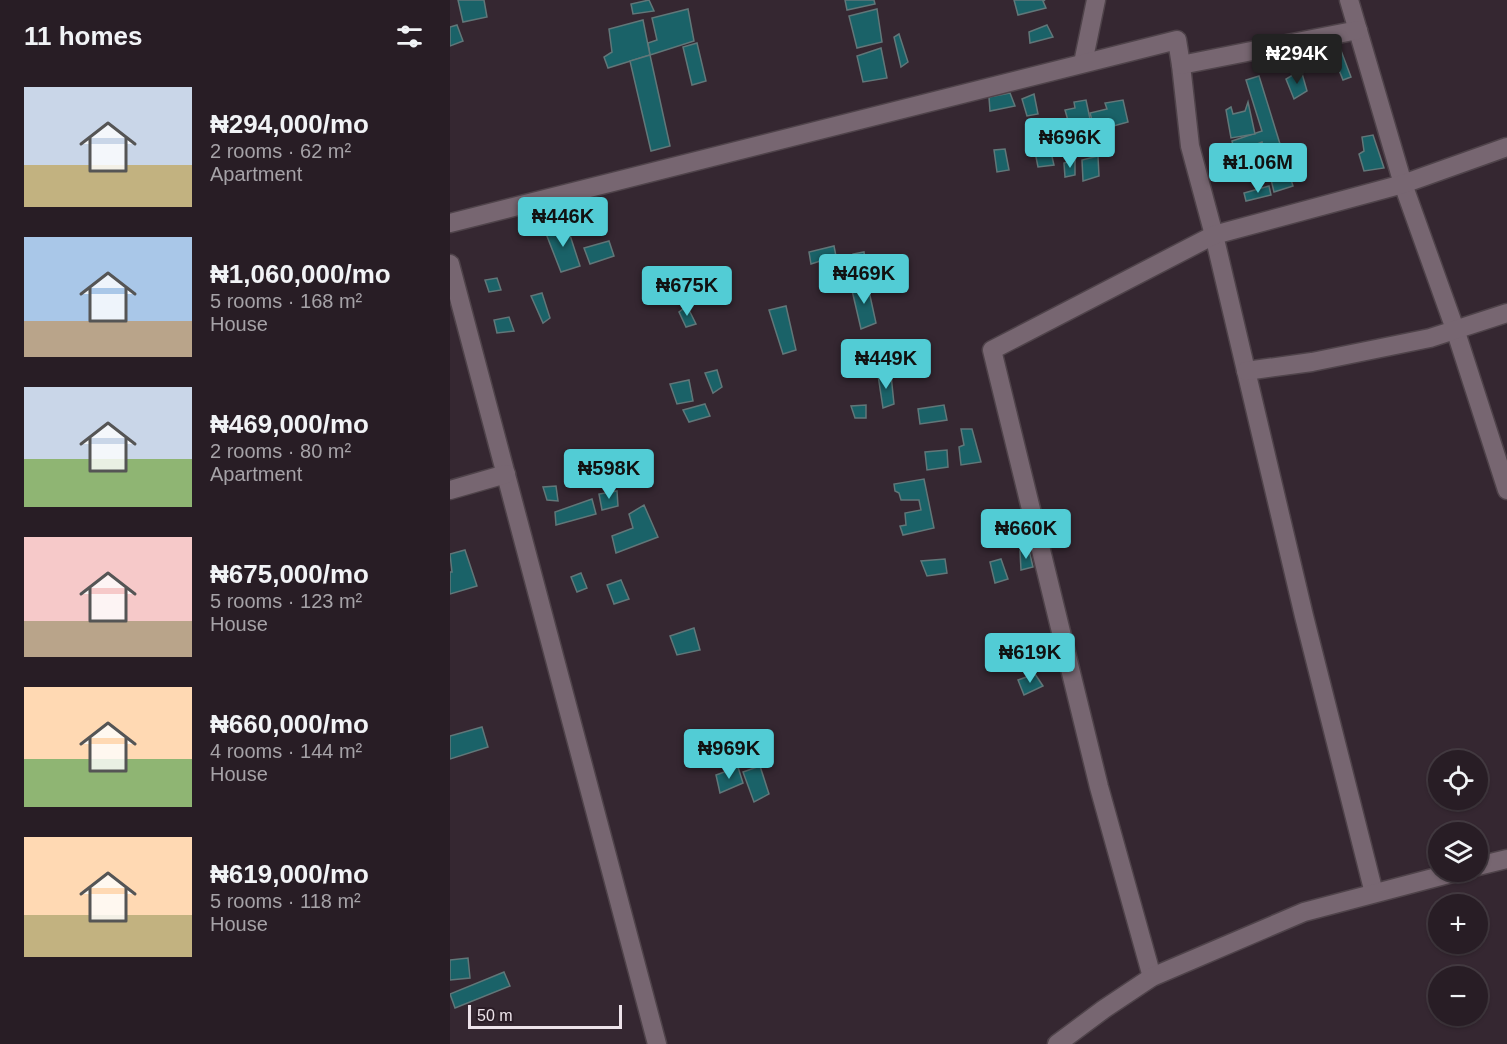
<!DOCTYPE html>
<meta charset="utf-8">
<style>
body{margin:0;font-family:Arial,sans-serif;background:#30262d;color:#f1f3f6;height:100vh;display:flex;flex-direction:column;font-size:22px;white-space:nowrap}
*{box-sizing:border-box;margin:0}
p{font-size:20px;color:#a5a2a7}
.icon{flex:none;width:33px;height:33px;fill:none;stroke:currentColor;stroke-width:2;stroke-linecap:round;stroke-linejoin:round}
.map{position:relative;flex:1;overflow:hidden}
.panel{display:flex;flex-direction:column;background:#281d25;width:450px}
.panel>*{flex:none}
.buttons{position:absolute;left:978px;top:750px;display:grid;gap:12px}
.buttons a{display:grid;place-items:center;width:60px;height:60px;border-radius:50%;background:#281d25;box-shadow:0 2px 4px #0004,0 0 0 2px #443b42;font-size:30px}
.scale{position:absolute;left:18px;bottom:15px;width:154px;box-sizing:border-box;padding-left:6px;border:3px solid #ede3ea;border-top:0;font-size:16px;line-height:21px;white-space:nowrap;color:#ede3ea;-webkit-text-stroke:4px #2b1d27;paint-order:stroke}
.price{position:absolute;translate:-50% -51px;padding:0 14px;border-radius:6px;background:#52ccd5;color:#111;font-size:20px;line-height:39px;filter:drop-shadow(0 2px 3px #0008)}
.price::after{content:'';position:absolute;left:50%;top:36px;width:18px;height:14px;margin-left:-9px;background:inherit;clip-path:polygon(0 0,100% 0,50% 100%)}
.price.active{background:#222;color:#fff}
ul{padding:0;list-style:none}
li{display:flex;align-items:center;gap:18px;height:150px;padding:0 24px}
li span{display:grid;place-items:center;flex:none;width:168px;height:120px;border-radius:0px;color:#555}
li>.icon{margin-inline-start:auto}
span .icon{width:72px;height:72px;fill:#fffc;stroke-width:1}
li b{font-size:26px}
h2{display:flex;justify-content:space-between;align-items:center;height:72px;padding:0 24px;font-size:26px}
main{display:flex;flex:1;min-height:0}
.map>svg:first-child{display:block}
.building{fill:#1a6268;stroke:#617779;stroke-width:1.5}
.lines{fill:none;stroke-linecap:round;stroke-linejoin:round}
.minor-casing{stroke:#4f434a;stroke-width:21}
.minor{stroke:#776671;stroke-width:18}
</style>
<main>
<section class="panel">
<h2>11 homes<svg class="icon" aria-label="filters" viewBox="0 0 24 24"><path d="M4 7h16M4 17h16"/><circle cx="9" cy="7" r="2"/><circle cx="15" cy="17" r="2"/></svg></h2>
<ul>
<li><span style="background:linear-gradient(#c9d6e8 65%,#c2b280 0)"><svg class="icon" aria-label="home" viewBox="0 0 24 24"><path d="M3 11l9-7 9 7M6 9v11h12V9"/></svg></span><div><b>₦294,000/mo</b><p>2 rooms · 62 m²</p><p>Apartment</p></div></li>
<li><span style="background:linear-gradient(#a9c7e8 70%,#b9a48a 0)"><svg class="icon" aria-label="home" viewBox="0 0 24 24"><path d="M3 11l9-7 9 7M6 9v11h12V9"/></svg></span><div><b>₦1,060,000/mo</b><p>5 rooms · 168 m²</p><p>House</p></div></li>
<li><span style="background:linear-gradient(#c9d6e8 60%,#8fb573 0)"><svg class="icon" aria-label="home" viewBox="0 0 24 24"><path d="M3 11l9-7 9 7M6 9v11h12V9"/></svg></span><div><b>₦469,000/mo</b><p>2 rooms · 80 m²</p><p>Apartment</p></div></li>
<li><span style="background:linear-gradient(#f6c9c9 70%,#b9a48a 0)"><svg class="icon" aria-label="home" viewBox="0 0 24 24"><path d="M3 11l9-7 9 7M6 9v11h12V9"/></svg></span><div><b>₦675,000/mo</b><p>5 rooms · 123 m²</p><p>House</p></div></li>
<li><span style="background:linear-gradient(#ffd9b3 60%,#8fb573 0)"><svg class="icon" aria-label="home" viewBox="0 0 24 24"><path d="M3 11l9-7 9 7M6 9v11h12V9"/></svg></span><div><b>₦660,000/mo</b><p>4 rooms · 144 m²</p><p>House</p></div></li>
<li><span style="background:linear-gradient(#ffd9b3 65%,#c2b280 0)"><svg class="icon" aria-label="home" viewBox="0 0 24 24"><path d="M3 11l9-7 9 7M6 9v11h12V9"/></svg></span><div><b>₦619,000/mo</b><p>5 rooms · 118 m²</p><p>House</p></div></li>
</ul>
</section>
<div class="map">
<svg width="1057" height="1044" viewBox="0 0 1057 1044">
<rect width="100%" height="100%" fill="#352731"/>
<g class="building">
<polygon points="8,0 34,0 37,17 13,22"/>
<polygon points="199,0 204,11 183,14 181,4"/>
<polygon points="395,0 424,0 425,4 397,10"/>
<polygon points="564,0 595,0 593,1 596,8 568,15"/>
<polygon points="238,9 244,41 200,55 198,43 207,40 202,18"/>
<polygon points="427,9 432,42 407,48 399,16"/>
<polygon points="193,20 200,55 158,68 154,57 162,52 159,29"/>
<polygon points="7,25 13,41 0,46 0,27"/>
<polygon points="597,25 603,37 580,43 579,32"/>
<polygon points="449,34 458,62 451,67 444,37"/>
<polygon points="887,40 901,77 893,80 878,43"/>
<polygon points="247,43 256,81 242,85 233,47"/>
<polygon points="431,48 437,78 413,82 407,56"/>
<polygon points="200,55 220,146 201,151 180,61"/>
<polygon points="851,70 857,91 844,99 836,79"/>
<polygon points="809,76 843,186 824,192 812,142 802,146 807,171 789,175 782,141 812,131 796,80"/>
<polygon points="560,93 565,106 540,111 539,97"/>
<polygon points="584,94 588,114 577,116 572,99"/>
<polygon points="636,100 643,133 631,133 628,121 619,124 615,110 625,108 624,102"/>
<polygon points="673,100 678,122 645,131 640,113 657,109 655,103"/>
<polygon points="798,102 805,134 781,138 776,110 781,107 783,114 795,111"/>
<polygon points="614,126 615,135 597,138 593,131"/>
<polygon points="923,135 934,168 914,171 909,154 914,151 912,137"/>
<polygon points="599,144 604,165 588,167 584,147"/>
<polygon points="555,149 559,170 547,172 544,150"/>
<polygon points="648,156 649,176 633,181 632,160"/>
<polygon points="625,160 625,175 615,177 614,163"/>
<polygon points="819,186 821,195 796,201 794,193"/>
<polygon points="117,226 130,266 111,272 95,231"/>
<polygon points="159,241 164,256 140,264 134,248"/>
<polygon points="384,246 386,256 361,264 359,252"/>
<polygon points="414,252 417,273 405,273 403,254"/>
<polygon points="47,278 51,290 39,292 35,280"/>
<polygon points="417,282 426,323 411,329 401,286"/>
<polygon points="92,293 100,318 93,323 81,296"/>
<polygon points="237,306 246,324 236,327 229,312"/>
<polygon points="336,306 346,350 333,354 319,310"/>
<polygon points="59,317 64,331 47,333 44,320"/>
<polygon points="267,370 272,387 263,393 255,373"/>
<polygon points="428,375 441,375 444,404 433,408"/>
<polygon points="239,380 243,401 227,404 220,384"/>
<polygon points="255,404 260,416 239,422 233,410"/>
<polygon points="416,405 416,418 405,418 401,406"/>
<polygon points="494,405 497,420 470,424 468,409"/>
<polygon points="511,429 522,429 531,462 511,465 509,447 514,445"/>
<polygon points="497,450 498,467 477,470 475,452"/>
<polygon points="474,479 484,528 453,535 450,526 456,525 455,513 471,510 469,500 451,500 449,493 445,491 444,484"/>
<polygon points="106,486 108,501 97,500 93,487"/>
<polygon points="167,491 168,506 152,510 149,494"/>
<polygon points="142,499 146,514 106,525 105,512"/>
<polygon points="194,505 208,537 166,553 162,536 183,528 179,514"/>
<polygon points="15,550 27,586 0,594 0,572 2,572 0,554"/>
<polygon points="579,550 583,567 571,570 570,551"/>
<polygon points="495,559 497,573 477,576 471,561"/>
<polygon points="551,559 558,579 545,583 540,562"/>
<polygon points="131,573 137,588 127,592 121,577"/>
<polygon points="171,580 179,599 164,604 157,585"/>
<polygon points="244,628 250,650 227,655 220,636"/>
<polygon points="585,674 593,686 574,695 568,680"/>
<polygon points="32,727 38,747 0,759 0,736"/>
<polygon points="310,766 319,794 304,802 293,772"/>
<polygon points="288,767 293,783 270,793 266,775"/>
<polygon points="18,958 20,978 0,980 0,960"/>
<polygon points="54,972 60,986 5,1008 0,994"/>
</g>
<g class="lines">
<defs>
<g id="minor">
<polyline points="899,0 953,184 1005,329 1057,490"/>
<polyline points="633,63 646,0"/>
<polyline points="731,65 740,146 764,235 854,616 924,893"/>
<polyline points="0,223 727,40 731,65 908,30"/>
<polyline points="0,264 207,1044"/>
<polyline points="796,371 862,362 980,338 1057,313"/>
<polyline points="0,490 56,474"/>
<polyline points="1028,866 1057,859"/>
<polyline points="702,977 649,787 542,350 764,235 953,184 1057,147"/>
<polyline points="607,1044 654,1009 702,977 854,912 1006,872"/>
</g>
</defs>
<use href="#minor" class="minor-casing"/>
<use href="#minor" class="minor"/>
</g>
</svg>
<div class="buttons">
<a><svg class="icon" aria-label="locate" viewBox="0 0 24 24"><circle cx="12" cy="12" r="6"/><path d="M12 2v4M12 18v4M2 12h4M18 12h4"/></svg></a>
<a><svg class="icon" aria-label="layers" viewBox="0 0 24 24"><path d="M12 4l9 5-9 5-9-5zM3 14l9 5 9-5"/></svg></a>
<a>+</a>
<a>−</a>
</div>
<div class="scale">50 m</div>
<b class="price active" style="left:847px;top:85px">₦294K</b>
<b class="price" style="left:620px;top:169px">₦696K</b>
<b class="price" style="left:808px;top:194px">₦1.06M</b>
<b class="price" style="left:113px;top:248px">₦446K</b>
<b class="price" style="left:414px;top:305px">₦469K</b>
<b class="price" style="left:237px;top:317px">₦675K</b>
<b class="price" style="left:436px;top:390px">₦449K</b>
<b class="price" style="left:159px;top:500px">₦598K</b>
<b class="price" style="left:576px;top:560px">₦660K</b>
<b class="price" style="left:580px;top:684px">₦619K</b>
<b class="price" style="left:279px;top:780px">₦969K</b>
</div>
</main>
